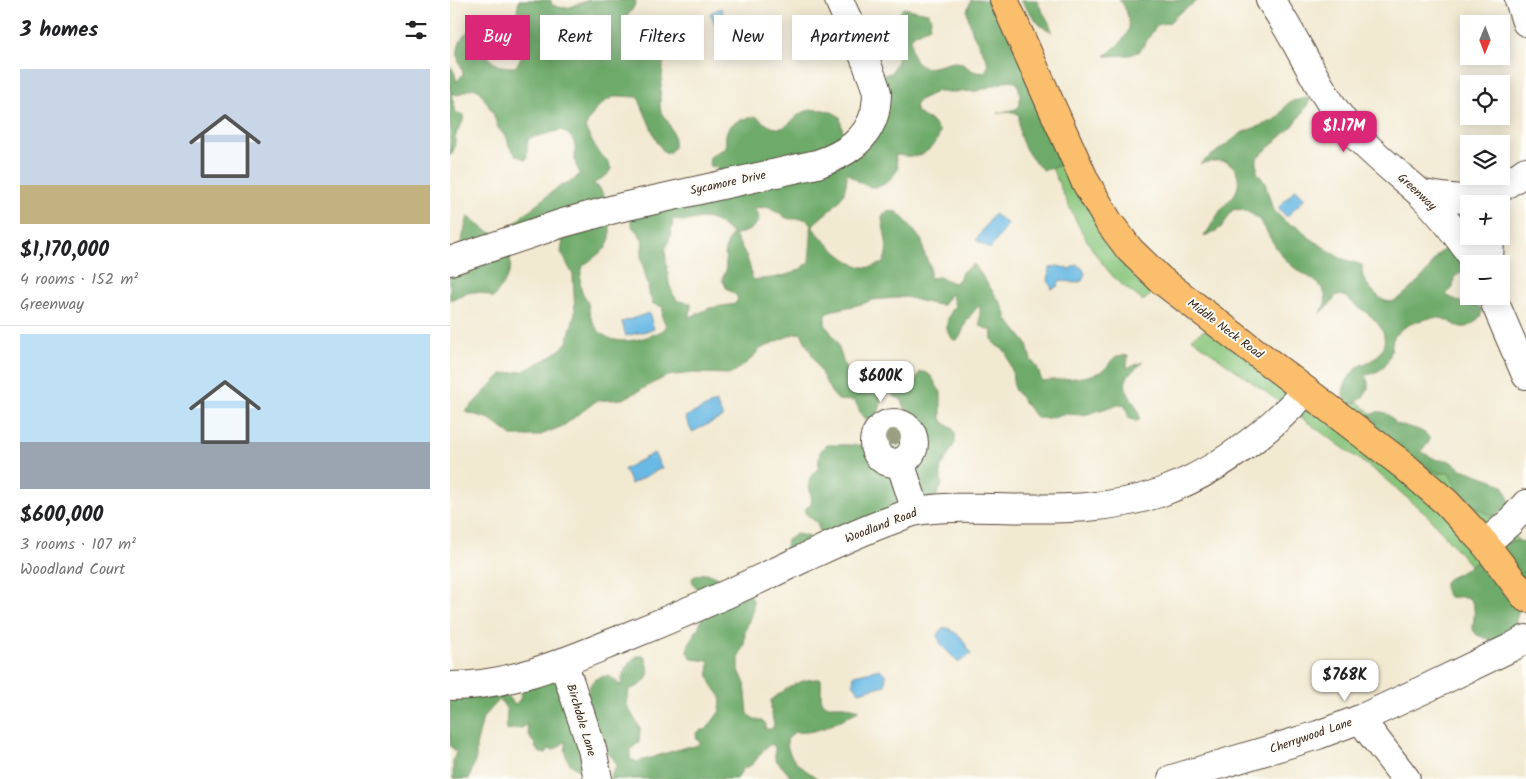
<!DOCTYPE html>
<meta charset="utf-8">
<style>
body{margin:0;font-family:Kalam,sans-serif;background:#f6f6f6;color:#202124;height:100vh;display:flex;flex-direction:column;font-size:19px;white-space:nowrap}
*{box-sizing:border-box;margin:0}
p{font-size:16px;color:#757577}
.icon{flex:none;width:28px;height:28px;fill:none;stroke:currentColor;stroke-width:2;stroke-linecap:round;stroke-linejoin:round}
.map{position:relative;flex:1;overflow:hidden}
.drawer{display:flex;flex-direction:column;background:#fff;width:450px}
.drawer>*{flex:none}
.hud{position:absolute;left:15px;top:15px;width:475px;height:45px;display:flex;gap:10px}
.needle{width:32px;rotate:181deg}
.controls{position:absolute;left:1010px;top:15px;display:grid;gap:10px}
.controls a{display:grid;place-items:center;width:50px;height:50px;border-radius:0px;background:#fff;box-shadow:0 2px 12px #0003;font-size:25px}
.price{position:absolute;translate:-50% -42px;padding:0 11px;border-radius:10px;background:#fff;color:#222;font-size:16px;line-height:32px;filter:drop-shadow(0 1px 2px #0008)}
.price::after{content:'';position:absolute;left:50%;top:30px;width:15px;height:11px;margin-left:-8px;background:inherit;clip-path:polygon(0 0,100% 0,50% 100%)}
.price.current{background:#db2777;color:#fff}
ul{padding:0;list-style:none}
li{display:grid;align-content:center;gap:10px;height:265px;padding:0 20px}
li+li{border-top:1px solid #e0e0e0}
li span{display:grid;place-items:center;height:155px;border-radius:0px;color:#555}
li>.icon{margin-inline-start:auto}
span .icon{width:90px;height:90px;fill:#fffc;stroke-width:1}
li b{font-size:21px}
h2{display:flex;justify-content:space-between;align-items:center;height:60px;padding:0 20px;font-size:21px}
.pill{padding:0 18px;border-radius:0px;background:#fff;box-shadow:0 2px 12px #0003;font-size:18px;line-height:45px}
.pill.current{background:#db2777;color:#fff}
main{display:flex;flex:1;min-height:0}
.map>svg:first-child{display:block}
.green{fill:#88c57b;stroke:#62784c}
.forest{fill:#6eaa6b;stroke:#546a44;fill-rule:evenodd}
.water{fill:#69b9e4;stroke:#527281}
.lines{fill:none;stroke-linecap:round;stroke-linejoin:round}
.minor-casing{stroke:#564739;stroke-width:30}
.major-casing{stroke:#564739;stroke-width:30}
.minor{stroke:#fff;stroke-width:28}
.major{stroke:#fabe6d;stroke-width:28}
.tree{fill:#9c9e81}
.labels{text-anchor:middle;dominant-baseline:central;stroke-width:4;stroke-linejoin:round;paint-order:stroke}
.street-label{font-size:12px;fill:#3b2a1e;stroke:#fdfcf7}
</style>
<main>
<section class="drawer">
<h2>3 homes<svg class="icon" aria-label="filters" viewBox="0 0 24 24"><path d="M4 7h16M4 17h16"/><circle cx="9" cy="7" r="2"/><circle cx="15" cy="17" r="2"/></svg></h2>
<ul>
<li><span style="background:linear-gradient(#c9d6e8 75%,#c2b280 0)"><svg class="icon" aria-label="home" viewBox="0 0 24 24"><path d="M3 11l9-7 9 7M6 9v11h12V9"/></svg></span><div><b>$1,170,000</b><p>4 rooms · 152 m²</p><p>Greenway</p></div></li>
<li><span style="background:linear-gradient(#bfe0f5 70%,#9aa5b1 0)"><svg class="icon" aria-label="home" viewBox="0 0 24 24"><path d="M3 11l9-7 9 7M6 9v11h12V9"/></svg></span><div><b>$600,000</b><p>3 rooms · 107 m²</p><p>Woodland Court</p></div></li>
</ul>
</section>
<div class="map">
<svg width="1076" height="779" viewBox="0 0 1076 779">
<rect width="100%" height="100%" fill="#fdfcf7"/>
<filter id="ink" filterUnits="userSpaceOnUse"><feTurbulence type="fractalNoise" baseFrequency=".02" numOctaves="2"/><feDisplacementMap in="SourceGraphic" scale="10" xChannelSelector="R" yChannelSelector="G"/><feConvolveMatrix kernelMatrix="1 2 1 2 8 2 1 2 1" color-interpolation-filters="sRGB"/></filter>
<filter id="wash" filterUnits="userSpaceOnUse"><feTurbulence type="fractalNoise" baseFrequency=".0096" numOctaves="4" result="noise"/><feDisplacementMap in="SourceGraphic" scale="20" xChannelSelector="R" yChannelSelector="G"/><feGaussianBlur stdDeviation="1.12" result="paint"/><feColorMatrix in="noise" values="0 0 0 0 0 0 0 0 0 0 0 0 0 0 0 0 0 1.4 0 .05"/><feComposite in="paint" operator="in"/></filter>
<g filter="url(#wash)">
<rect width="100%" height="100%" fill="#f2e9d1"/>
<g class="green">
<path d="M554,0L635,181L715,283L693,301C682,292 669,284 660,273C634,243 618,205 602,168L608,166Z"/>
<polygon points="767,323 896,405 908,402 988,473 1000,472 1048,515 1069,541 1045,545 1035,562 1020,565 978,516 928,473 741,338"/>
<circle cx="444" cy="442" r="20"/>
</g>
<g class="forest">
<path d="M69,0H101V4C117,13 125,4 139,0C147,0 176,0 186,0C185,8 178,15 173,21C183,29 199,28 207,39C221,58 206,90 211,112C212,115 216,118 218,122C222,130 225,138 224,147L219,153L214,152L207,142L188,97C182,97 174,96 168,96C152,99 141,114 135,128L147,150L159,163L161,169L157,175L143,184L149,187L160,206V238L156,248L133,266C131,273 129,282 131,289C132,294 136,298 138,303C139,308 139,313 141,318C154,351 189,342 214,330L216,325L212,318L213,307L203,304L199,294L198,285L191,258L193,241L188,232L183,228L180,218L268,173L267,167L261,166L259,163C260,152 268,153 276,148C276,144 275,140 276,135C277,122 296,117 307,117C315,124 326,132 336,126C341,123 344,118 348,115C360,107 379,108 390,117L394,139L393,145L433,75L441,73L447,61L450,12L453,8L478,13L481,18L480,27L465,34L461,38C460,51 464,71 483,67C491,66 497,62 506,62C517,63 520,75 535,72L538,67L537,60L523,34L519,21L517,11L521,0H545L612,156L611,164L608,166L593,170C583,162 574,149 570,136C569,130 569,122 569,115L564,112L548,113L566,109L570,105V92L567,83L560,80L527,91L500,92L488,91L469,100L465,106L467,113L480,120L490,131C489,141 480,151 470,155C462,158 452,155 445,155L448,169C432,194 417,191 397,172C397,203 382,206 363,225V228C375,241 401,271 421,267C425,266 429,264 433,263C441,246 433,234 432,216L437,211L447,212L459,224L472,241L474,253L480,266V278L489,277L504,283L509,280L512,272L524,264L554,308L557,319L577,344L581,360L587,367L592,381C607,379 636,379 650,372C663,366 659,352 678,356L677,368L693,362C689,366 682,371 678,376C668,392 692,404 689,420L686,421L679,418L675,406L670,404L634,415L613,414L599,418H588L585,416L564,389L562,371L556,352C547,344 540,346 542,330H537L530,325V305C525,310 517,318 515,325C512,332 512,335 507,340H504C492,331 497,317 505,306L501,293L493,305L482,304L456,297L422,300L412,304L380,311L375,316V324L387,342L396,370L401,375L423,382L428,387L431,403L429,411L426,417L416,419L412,416L405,401L388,400L381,392L351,333L343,334L310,349L299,361L281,374L243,373L217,376L173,399L146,401L113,426L88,436H62L40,419L15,412L52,374L74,371L98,358L111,349L117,342L125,313L123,275L111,252L113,240L94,243L59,254C65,272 53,285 43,298C25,287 18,293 0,300V252L11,243L18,216L37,231L47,234L62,227L72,216L102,192L112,185L124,180L130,173C117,154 136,145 112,130L79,138C76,146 78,152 76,160L66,155L59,146L57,138L48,128L43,113L29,90L23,88L7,95L2,92L6,113L13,115C15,124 8,127 6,135C4,143 6,149 0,156V66L4,71L7,82L13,74C12,69 11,66 9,62C5,49 11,37 20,29C49,35 21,68 65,67C78,52 66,48 66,33C65,22 67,11 69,0ZM320,207L324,211L330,213C339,225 353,214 359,222C364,227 359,253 359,262C344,277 323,278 302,280C301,263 293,247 283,234C295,234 302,230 309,220L308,214L302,208ZM223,218C234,225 242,218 254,218C265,219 273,226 282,233L275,249L276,271L272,279L277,289L286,295L288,299L285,304L260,308L238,318L241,311V303L228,301L223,294L219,284L215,250L221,235Z"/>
<path d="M570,0H587C591,12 600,20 602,32L590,25Z"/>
<path d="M669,0H748L728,14L720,22L707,25L690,51L680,55L655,56C669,44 685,34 677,14C675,8 674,4 669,0Z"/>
<path d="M862,97L853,112L843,126L807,158V172L815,183L822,207L826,213L838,224L849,227L857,236L890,258L912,265C911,277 915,283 924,292C929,297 935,304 944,301C951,299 974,276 979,269C985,259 987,251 1000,247L1015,267L1014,271L1004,277L1003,288L996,295L1016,305L1031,307C1033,313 1031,316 1027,320C1010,337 1003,319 989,318C982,317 976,319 970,321C961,323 950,328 944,337C941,342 942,349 940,355C937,367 927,374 915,375C924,391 912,402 896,405C895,402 893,397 893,394C893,383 903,370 911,365C916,363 921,361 925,358C947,338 926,318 908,307C900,302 895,292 885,296L883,301L870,314C874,308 878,299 874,292C868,279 851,274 841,265C835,260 828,251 824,244C818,236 815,225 807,218C800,212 791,208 782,210L773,226L766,231L754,236C761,227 766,216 773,207C777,202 783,198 786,192C791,182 788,167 777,162C769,159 758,162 750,164L793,132L820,122L828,118L837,104L843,101Z"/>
<path d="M470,372C484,371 483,384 491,392V419L494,423L503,429L505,434V443L490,469L492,485L486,497L337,552L336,546L337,540L346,534L357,536L361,543L372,538L367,523L355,513L356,508L361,505C364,489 351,482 368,469L370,452L376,445H415L420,447C422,450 422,455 425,458C435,469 449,467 463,467L467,446L466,436L452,400L443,396L440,388V384L451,383L464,385Z"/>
<path d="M927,412C936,411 941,416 946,424C959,427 996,433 970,451L987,460H998L1012,469L1045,481L1054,487L1059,500V505L1045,516C1027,513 1004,490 1000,473H988L967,465L910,421Z"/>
<path d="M1069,541L1076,542V612L1069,610L1062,634L1044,641L1027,635L1023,630C1023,620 1029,601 1015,597C1010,596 1004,598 999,597C986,579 1001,579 1013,571C1022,564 1022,563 1034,562L1045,545Z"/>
<path d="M257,573L269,578L271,586L299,593L303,600V609L295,632L294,644L289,656V670L295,684L298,714L305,720H312L316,724L315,729H322L324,725L321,710V700C337,688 350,678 371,679C372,687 370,694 372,702L378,706H394L410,710C389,721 368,735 344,732L337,740C337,761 354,768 368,779H343L325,759V747L321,744L314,749L303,764L293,769L287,779H159L167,765L163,758L154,750L134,701C140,685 141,676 160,676L171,686C172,673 177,664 187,656H194C204,672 197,686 179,689L177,706L190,728L189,742L180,750V759L187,762C202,757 218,753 233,748C241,745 241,749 251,743L247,740L246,733L251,730H256L270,711L271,697C262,685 255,677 260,661L242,659L237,652C239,639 244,637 249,626C254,616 254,604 254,593C248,589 242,586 242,578L247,575Z"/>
<path d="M100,680L109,682L117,700L114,709L124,720L133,773C117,763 114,760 116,741L104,750L99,749L96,753H90L86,749L85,744C79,739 78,732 77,725L71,728L56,730L57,710L50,699L33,718L26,746V758L19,779H3V762L6,752L0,745V695L45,693L57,696L65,705L70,699L72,689Z"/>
</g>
<g class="water">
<polygon points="271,8 283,35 280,36 281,39 275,41 274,39 271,39 260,13"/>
<polygon points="846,189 855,198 837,217 828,208"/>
<polygon points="544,214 558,224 540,249 526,240"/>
<polygon points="627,265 632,268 635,273 632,281 624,283 612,280 609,281 608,286 602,289 598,280 600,268 608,266 619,269"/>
<polygon points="199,313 204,329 176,336 172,322"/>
<polygon points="266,402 273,417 242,432 235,417"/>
<polygon points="204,453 212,468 181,484 174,469"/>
<polygon points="493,628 498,628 511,637 521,654 508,662 492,646 487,635"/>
<polygon points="430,669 436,675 435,685 409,692 403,684 404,675"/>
</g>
</g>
<g filter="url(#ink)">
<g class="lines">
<defs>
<g id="minor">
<path d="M820,0C849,41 867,91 900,129C921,153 946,172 970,193C992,214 1010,238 1027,264"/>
<polyline points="1069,0 1076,22"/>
<path d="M971,194C988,196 1008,201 1025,198C1043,195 1061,181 1076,171"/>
<path d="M0,261L113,223L168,208L367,164C394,155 417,141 425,112C426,106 427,100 427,93C425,83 420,73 417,64C408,42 398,21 389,0"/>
<polyline points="1039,264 1040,236"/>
<polyline points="1042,296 1076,375"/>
<circle cx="444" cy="443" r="20"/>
<polyline points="450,462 466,511"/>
<polyline points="1035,544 1059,523 1076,504"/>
<polyline points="113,662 142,749 148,779"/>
<path d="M0,686C61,686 114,662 169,640C231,615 292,588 352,559C382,545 411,531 442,520C450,517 459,512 468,511C494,506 521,508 547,508C603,509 659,511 712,492C768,471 816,434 856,391"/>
<polyline points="910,719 956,779"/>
<polyline points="722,779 868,735 910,719 977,688 1060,648 1076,639"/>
</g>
<polyline id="major" points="554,0 635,181 658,221 680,250 711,280 952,464 997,503 1035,544 1076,598"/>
</defs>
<use href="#minor" class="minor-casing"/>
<use href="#major" class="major-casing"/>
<use href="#minor" class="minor"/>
<use href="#major" class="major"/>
</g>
<circle class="tree" cx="443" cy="437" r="8"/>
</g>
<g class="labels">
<g class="street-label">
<text transform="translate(278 183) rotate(-12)">Sycamore Drive</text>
<text transform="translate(967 192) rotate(43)">Greenway</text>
<text transform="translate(775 329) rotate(37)">Middle Neck Road</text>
<text transform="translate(431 526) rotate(-21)">Woodland Road</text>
<text transform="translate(131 720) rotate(73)">Birchdale Lane</text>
<text transform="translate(861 736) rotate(-19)">Cherrywood Lane</text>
</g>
</g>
</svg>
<div class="controls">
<a><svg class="needle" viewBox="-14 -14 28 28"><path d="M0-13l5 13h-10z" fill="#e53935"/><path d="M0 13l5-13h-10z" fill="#757577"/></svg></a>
<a><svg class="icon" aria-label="locate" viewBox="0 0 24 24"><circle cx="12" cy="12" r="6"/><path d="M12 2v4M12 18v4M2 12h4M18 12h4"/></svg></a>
<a><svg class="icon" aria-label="layers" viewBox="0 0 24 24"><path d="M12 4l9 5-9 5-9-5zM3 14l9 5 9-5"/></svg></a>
<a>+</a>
<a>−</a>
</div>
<b class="price current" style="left:894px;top:153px">$1.17M</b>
<b class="price" style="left:431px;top:403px">$600K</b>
<b class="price" style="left:895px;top:702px">$768K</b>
<div class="hud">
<a class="pill current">Buy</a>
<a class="pill">Rent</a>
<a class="pill">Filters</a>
<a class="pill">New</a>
<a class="pill">Apartment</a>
</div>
</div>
</main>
